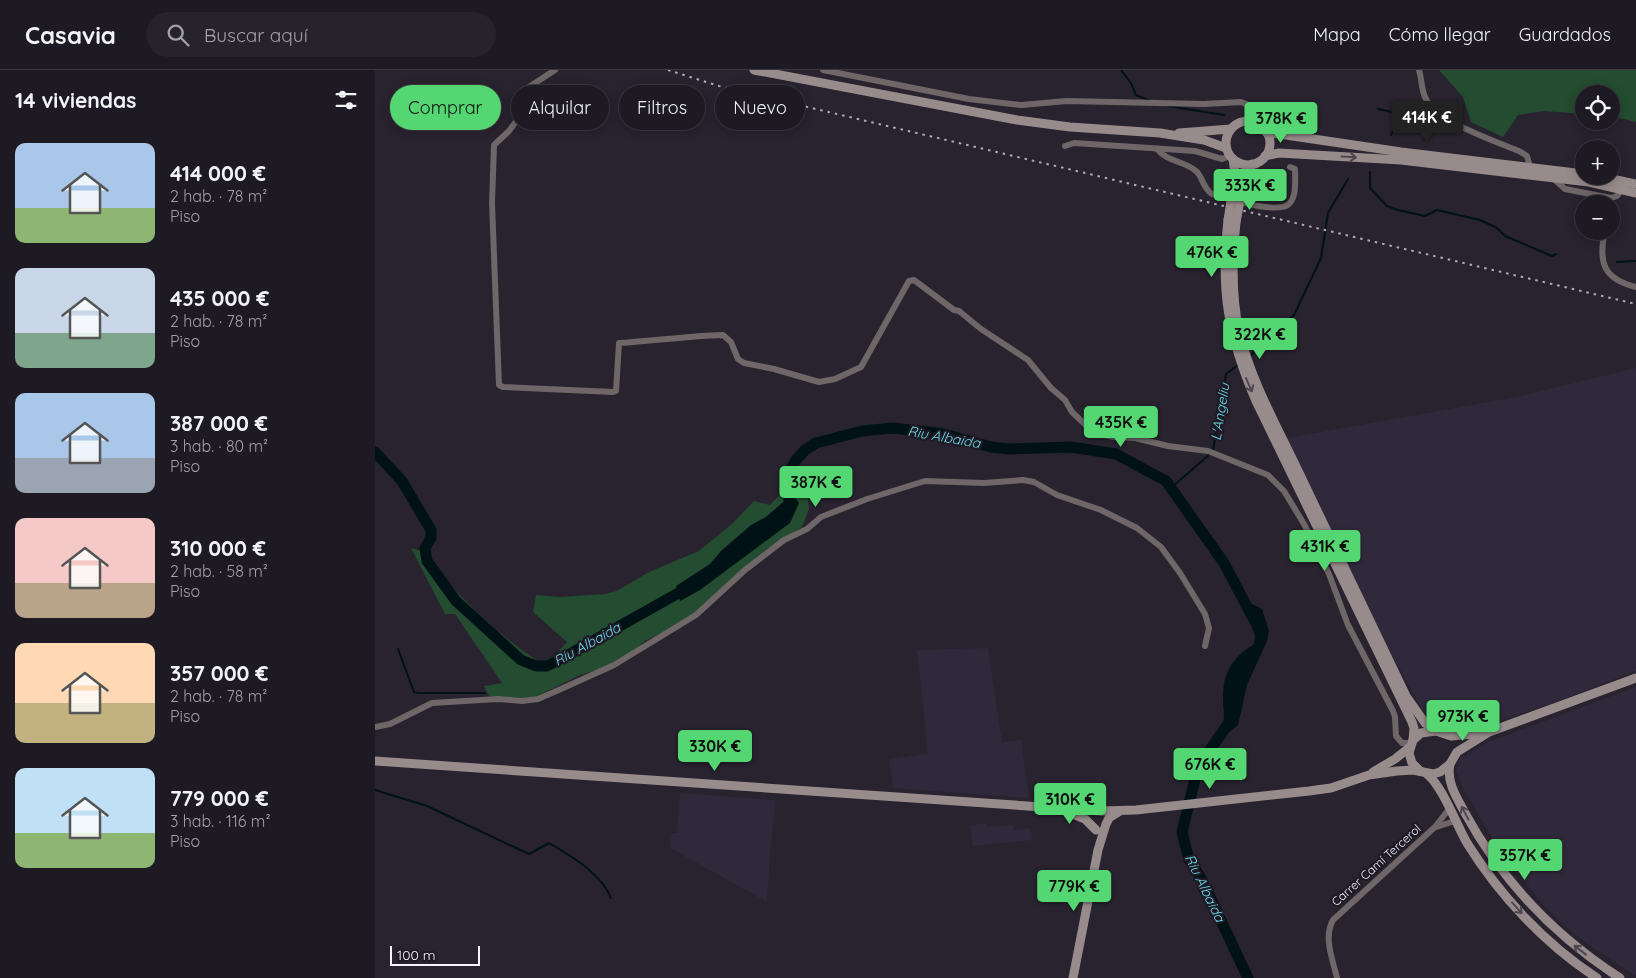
<!DOCTYPE html>
<html lang="es">
<meta charset="utf-8">
<style>
body{margin:0;font-family:Quicksand,sans-serif;background:#26232b;color:#f1f3f6;height:100vh;display:flex;flex-direction:column;font-size:19px;white-space:nowrap}
*{box-sizing:border-box;margin:0}
p{font-size:16px;color:#a1a1a6}
.icon{flex:none;width:28px;height:28px;fill:none;stroke:currentColor;stroke-width:2;stroke-linecap:round;stroke-linejoin:round}
.map{position:relative;flex:1;overflow:hidden}
.panel{display:flex;flex-direction:column;background:#1e1a23;width:375px}
.panel>*{flex:none}
.hud{position:absolute;left:15px;top:15px;width:475px;height:45px;display:flex;gap:10px}
.fabs{position:absolute;left:1200px;top:15px;display:grid;gap:10px}
.fabs a{display:grid;place-items:center;width:45px;height:45px;border-radius:50%;background:#1e1a23;box-shadow:0 2px 12px #0003,0 0 0 1px #3c3841;font-size:25px}
.scale{position:absolute;left:15px;bottom:12px;width:90px;box-sizing:border-box;padding-left:5px;border:2px solid #f6f3fc;border-top:0;font-size:14px;line-height:18px;white-space:nowrap;color:#f6f3fc;-webkit-text-stroke:4px #1e1a26;paint-order:stroke}
.price{position:absolute;translate:-50% -42px;padding:0 11px;border-radius:5px;background:#54d672;color:#111;font-size:16px;line-height:32px;filter:drop-shadow(0 1px 2px #0008)}
.price::after{content:'';position:absolute;left:50%;top:30px;width:15px;height:11px;margin-left:-8px;background:inherit;clip-path:polygon(0 0,100% 0,50% 100%)}
.price.selected{background:#222;color:#fff}
ul{padding:0;list-style:none}
li{display:flex;align-items:center;gap:15px;height:125px;padding:0 15px}
li span{display:grid;place-items:center;flex:none;width:140px;height:100px;border-radius:10px;color:#555}
li>.icon{margin-inline-start:auto}
span .icon{width:60px;height:60px;fill:#fffc;stroke-width:1}
li b{font-size:21px}
h2{display:flex;justify-content:space-between;align-items:center;height:60px;padding:0 15px;font-size:21px}
.pill{padding:0 18px;border-radius:22px;background:#1e1a23;box-shadow:0 2px 12px #0003,0 0 0 1px #3c3841;font-size:18px;line-height:45px}
.pill.selected{background:#54d672;color:#111}
header{display:flex;align-items:center;gap:30px;box-sizing:border-box;height:70px;padding:0 25px;background:#1e1a23;border-bottom:1px solid #3c3841}
header strong{font-size:24px}
nav{display:flex;gap:28px;margin-inline-start:auto;font-size:18px}
.search{width:350px;height:45px;background:#26232b;display:flex;align-items:center;gap:12px;box-sizing:border-box;padding:0 18px;border-radius:28px;color:#a1a1a6;font-size:19px}
main{display:flex;flex:1;min-height:0}
.map>svg:first-child{display:block}
.built{fill:#30293b}
.green{fill:#234c30}
.water{fill:#001215}
.lines{fill:none;stroke-linecap:round;stroke-linejoin:round}
.stream{stroke:#001215;stroke-width:2}
.river{stroke:#001215;stroke-width:11}
.street{stroke:#6e6667;stroke-width:6}
.secondary{stroke:#988b8c;stroke-width:9}
.rail{stroke:#b1adb7;stroke-width:2;stroke-dasharray:2.5 5;stroke-linecap:butt}
.secondary-bridge{stroke:#988b8c;stroke-width:9}
.oneway{stroke:#4f474f}
.labels{text-anchor:middle;dominant-baseline:central;stroke-width:4.5;stroke-linejoin:round;paint-order:stroke}
.street-label{font-size:12px;fill:#f6f3fc;stroke:#1e1a26}
.water-label{font-size:14px;font-style:italic;fill:#6cd7e7;stroke:#1e1a26}
</style>
<header>
<strong>Casavia</strong>
<div class="search"><svg class="icon" aria-label="search" viewBox="0 0 24 24"><circle cx="10" cy="10" r="6"/><path d="M15 15l6 6"/></svg>Buscar aquí</div>
<nav><a>Mapa</a><a>Cómo llegar</a><a>Guardados</a></nav>
</header>
<main>
<section class="panel">
<h2>14 viviendas<svg class="icon" aria-label="filters" viewBox="0 0 24 24"><path d="M4 7h16M4 17h16"/><circle cx="9" cy="7" r="2"/><circle cx="15" cy="17" r="2"/></svg></h2>
<ul>
<li><span style="background:linear-gradient(#a9c7e8 65%,#8fb573 0)"><svg class="icon" aria-label="home" viewBox="0 0 24 24"><path d="M3 11l9-7 9 7M6 9v11h12V9"/></svg></span><div><b>414 000 €</b><p>2 hab. · 78 m²</p><p>Piso</p></div></li>
<li><span style="background:linear-gradient(#c9d6e8 65%,#7fa58c 0)"><svg class="icon" aria-label="home" viewBox="0 0 24 24"><path d="M3 11l9-7 9 7M6 9v11h12V9"/></svg></span><div><b>435 000 €</b><p>2 hab. · 78 m²</p><p>Piso</p></div></li>
<li><span style="background:linear-gradient(#a9c7e8 65%,#9aa5b1 0)"><svg class="icon" aria-label="home" viewBox="0 0 24 24"><path d="M3 11l9-7 9 7M6 9v11h12V9"/></svg></span><div><b>387 000 €</b><p>3 hab. · 80 m²</p><p>Piso</p></div></li>
<li><span style="background:linear-gradient(#f6c9c9 65%,#b9a48a 0)"><svg class="icon" aria-label="home" viewBox="0 0 24 24"><path d="M3 11l9-7 9 7M6 9v11h12V9"/></svg></span><div><b>310 000 €</b><p>2 hab. · 58 m²</p><p>Piso</p></div></li>
<li><span style="background:linear-gradient(#ffd9b3 60%,#c2b280 0)"><svg class="icon" aria-label="home" viewBox="0 0 24 24"><path d="M3 11l9-7 9 7M6 9v11h12V9"/></svg></span><div><b>357 000 €</b><p>2 hab. · 78 m²</p><p>Piso</p></div></li>
<li><span style="background:linear-gradient(#bfe0f5 65%,#8fb573 0)"><svg class="icon" aria-label="home" viewBox="0 0 24 24"><path d="M3 11l9-7 9 7M6 9v11h12V9"/></svg></span><div><b>779 000 €</b><p>3 hab. · 116 m²</p><p>Piso</p></div></li>
</ul>
</section>
<div class="map">
<svg width="1261" height="908" viewBox="0 0 1261 908">
<rect width="100%" height="100%" fill="#28232f"/>
<g class="built">
<polygon points="1261,298 1261,601 1186,630 1092,662 1077,661 1062,654 1055,649 1044,634 953,469 907,369 1142,327"/>
<polygon points="613,578 627,672 646,670 654,728 518,718 514,689 553,684 542,580"/>
<polygon points="1261,617 1261,906 1217,877 1192,858 1166,832 1124,780 1088,718 1081,701 1085,689 1111,673"/>
<polygon points="305,723 401,730 395,783 392,832 295,778 297,763 302,763"/>
<polygon points="612,753 612,757 638,755 639,760 656,758 657,770 598,776 595,755"/>
</g>
<g class="green">
<polygon points="1064,0 1261,0 1261,52 1236,46 1236,24 1209,24 1209,44 1169,41 1143,45 1128,67 1096,52 1088,27"/>
<path d="M412,417L433,428L434,439L427,457L395,477L374,493L317,545L298,557L270,571L258,581L225,599L205,605L162,626L150,628L114,626L109,616L127,613L80,544H70L36,478L54,483C70,518 132,572 166,593L180,585L192,572L158,542L161,525L185,527L230,524L242,521L274,502L324,481L358,453L379,431L395,435Z"/>
</g>
<g class="water">
<polygon points="414,427 420,428 424,433 415,453 325,520 305,531 301,516 335,494 346,481 376,455 391,447"/>
<path d="M877,534L887,539L894,561L892,571L872,615L863,655L848,667L844,662C852,646 848,645 848,629C848,602 857,588 879,574L880,565L870,541Z"/>
</g>
<g class="lines">
<g class="stream">
<polyline points="746,0 756,13 761,25 773,30"/>
<polyline points="793,36 849,45"/>
<polyline points="1003,39 1022,43 1023,50 1016,65"/>
<polyline points="905,52 923,54"/>
<polyline points="995,102 995,118 1012,136 1023,140 1050,146 1062,140 1105,150 1122,158 1130,166 1177,186 1181,184"/>
<polyline points="1242,192 1261,191"/>
<polyline points="875,286 919,245 946,188 953,143 973,109"/>
<polyline points="838,380 851,304 863,295"/>
<polyline points="796,418 835,384"/>
<polyline points="23,579 39,622 43,623 110,623"/>
<path d="M0,720L52,736L154,784L174,773C196,786 226,803 236,828"/>
</g>
<g class="river">
<polyline points="0,382 27,411 56,460 56,468 50,478 52,491 81,531 146,590 161,596 172,596 193,585 316,516"/>
<polyline points="410,441 414,435 414,403 421,390 430,380 441,373 487,361 518,358 569,364 616,377 633,379 696,377 741,384 791,411 849,493 879,550"/>
<polyline points="853,654 823,697 807,762 814,790 826,808 873,908"/>
</g>
<g class="street">
<path d="M180,0L154,17L150,24L143,49L134,61L119,75L117,133L124,315L128,317L238,322L241,321L244,273C279,271 313,266 348,265L356,272L363,289L369,293L399,299L444,312L460,309L486,297L534,211L539,210L579,240L584,241L606,259L653,290L676,318L690,330L697,342L716,360L724,364L739,367L760,368L793,376L833,381L893,405L909,421L929,454L954,504L973,555L1018,641L1020,647L1021,666L1027,673H1036"/>
<polyline points="448,0 594,29 646,35 692,31 829,34 866,32 871,34 877,43 874,51"/>
<path d="M1044,0C1047,9 1046,18 1050,27C1060,51 1120,71 1144,81L1152,86L1155,97"/>
<polyline points="690,76 699,73 820,81 847,89 855,86"/>
<path d="M782,79C792,92 810,91 821,101C828,107 827,117 837,124C852,128 902,145 914,134C922,127 920,109 920,99L915,97"/>
<polyline points="1178,108 1190,119 1236,128 1242,126 1247,119"/>
<path d="M1230,161C1223,192 1228,209 1261,217"/>
<polyline points="0,657 15,654 57,633 123,629 147,631 163,629 186,619 239,595 321,545 370,500 409,470 432,459 446,447 492,429 550,411 609,413 648,410 659,412 682,425 726,440 762,458 786,477 805,503 830,544 834,558 830,576"/>
<polyline points="1061,757 1080,751"/>
<path d="M962,908C958,890 948,868 958,850L1060,757L1074,739"/>
</g>
<g class="secondary">
<polyline points="379,0 642,50 695,57 785,63 829,70 851,78"/>
<circle cx="873" cy="73" r="22"/>
<polyline points="891,62 1026,82 1209,104"/>
<polyline points="804,63 856,59"/>
<polyline points="890,86 904,83 1026,90 1214,112 1261,123"/>
<polyline points="1223,106 1261,114"/>
<polyline points="857,125 860,104 858,89"/>
<polyline points="866,126 877,94"/>
<path d="M853,150C845,220 853,266 881,331L1037,652L1039,658L1038,670"/>
<path d="M861,152C857,189 856,225 864,261C876,312 904,360 926,407C961,480 996,553 1031,626L1050,653L1061,661"/>
<polyline points="0,691 726,741 761,740 934,721 956,718 994,705 1022,701 1038,700 1058,704 1065,702 1075,694 1082,682 1114,662 1261,608"/>
<path d="M1075,694C1071,712 1082,728 1090,743C1127,811 1180,866 1245,908"/>
<polyline points="1045,701 1037,693 1034,683 1038,670 1046,663 1061,661 1076,666 1109,663"/>
<polyline points="998,702 1020,689 1035,677"/>
<path d="M1052,704C1068,717 1081,754 1092,773C1125,826 1170,874 1222,908"/>
<polyline points="693,742 710,749 721,760"/>
<polyline points="698,908 723,780 731,754 734,748 745,741"/>
</g>
<polyline class="rail" points="293,0 344,16 1261,234"/>
<g class="secondary-bridge">
<polyline points="853,150 857,125"/>
<polyline points="861,152 866,126"/>
</g>
</g>
<defs><path id="oneway-shaft" d="M-6 0H5M1.5-3L5.5 0L1.5 3" fill="none" stroke-width="1.6" stroke-linecap="round" stroke-linejoin="round" transform="scale(1.25)"/></defs>
<g class="oneway">
<use href="#oneway-shaft" transform="translate(974 87) rotate(3)"/>
<use href="#oneway-shaft" transform="translate(874 315) rotate(66)"/>
<use href="#oneway-shaft" transform="translate(1090 743) rotate(-118)"/>
<use href="#oneway-shaft" transform="translate(1142 838) rotate(48)"/>
<use href="#oneway-shaft" transform="translate(1205 880) rotate(-142)"/>
</g>
<g class="labels">
<g class="street-label">
<text transform="translate(1001 795) rotate(-42)">Carrer Camí Tercerol</text>
</g>
<g class="water-label">
<text transform="translate(845 342) rotate(-81)">L'Angeliu</text>
<text transform="translate(569 367) rotate(10)">Riu Albaida</text>
<text transform="translate(212 574) rotate(-29)">Riu Albaida</text>
<text transform="translate(830 818) rotate(64)">Riu Albaida</text>
</g>
</g>
</svg>
<div class="fabs">
<a><svg class="icon" aria-label="locate" viewBox="0 0 24 24"><circle cx="12" cy="12" r="6"/><path d="M12 2v4M12 18v4M2 12h4M18 12h4"/></svg></a>
<a>+</a>
<a>−</a>
</div>
<div class="scale">100 m</div>
<b class="price selected" style="left:1052px;top:73px">414K €</b>
<b class="price" style="left:906px;top:74px">378K €</b>
<b class="price" style="left:875px;top:141px">333K €</b>
<b class="price" style="left:837px;top:208px">476K €</b>
<b class="price" style="left:885px;top:290px">322K €</b>
<b class="price" style="left:746px;top:378px">435K €</b>
<b class="price" style="left:441px;top:438px">387K €</b>
<b class="price" style="left:950px;top:502px">431K €</b>
<b class="price" style="left:1088px;top:672px">973K €</b>
<b class="price" style="left:340px;top:702px">330K €</b>
<b class="price" style="left:835px;top:720px">676K €</b>
<b class="price" style="left:695px;top:755px">310K €</b>
<b class="price" style="left:1150px;top:811px">357K €</b>
<b class="price" style="left:699px;top:842px">779K €</b>
<div class="hud">
<a class="pill selected">Comprar</a>
<a class="pill">Alquilar</a>
<a class="pill">Filtros</a>
<a class="pill">Nuevo</a>
</div>
</div>
</main>
